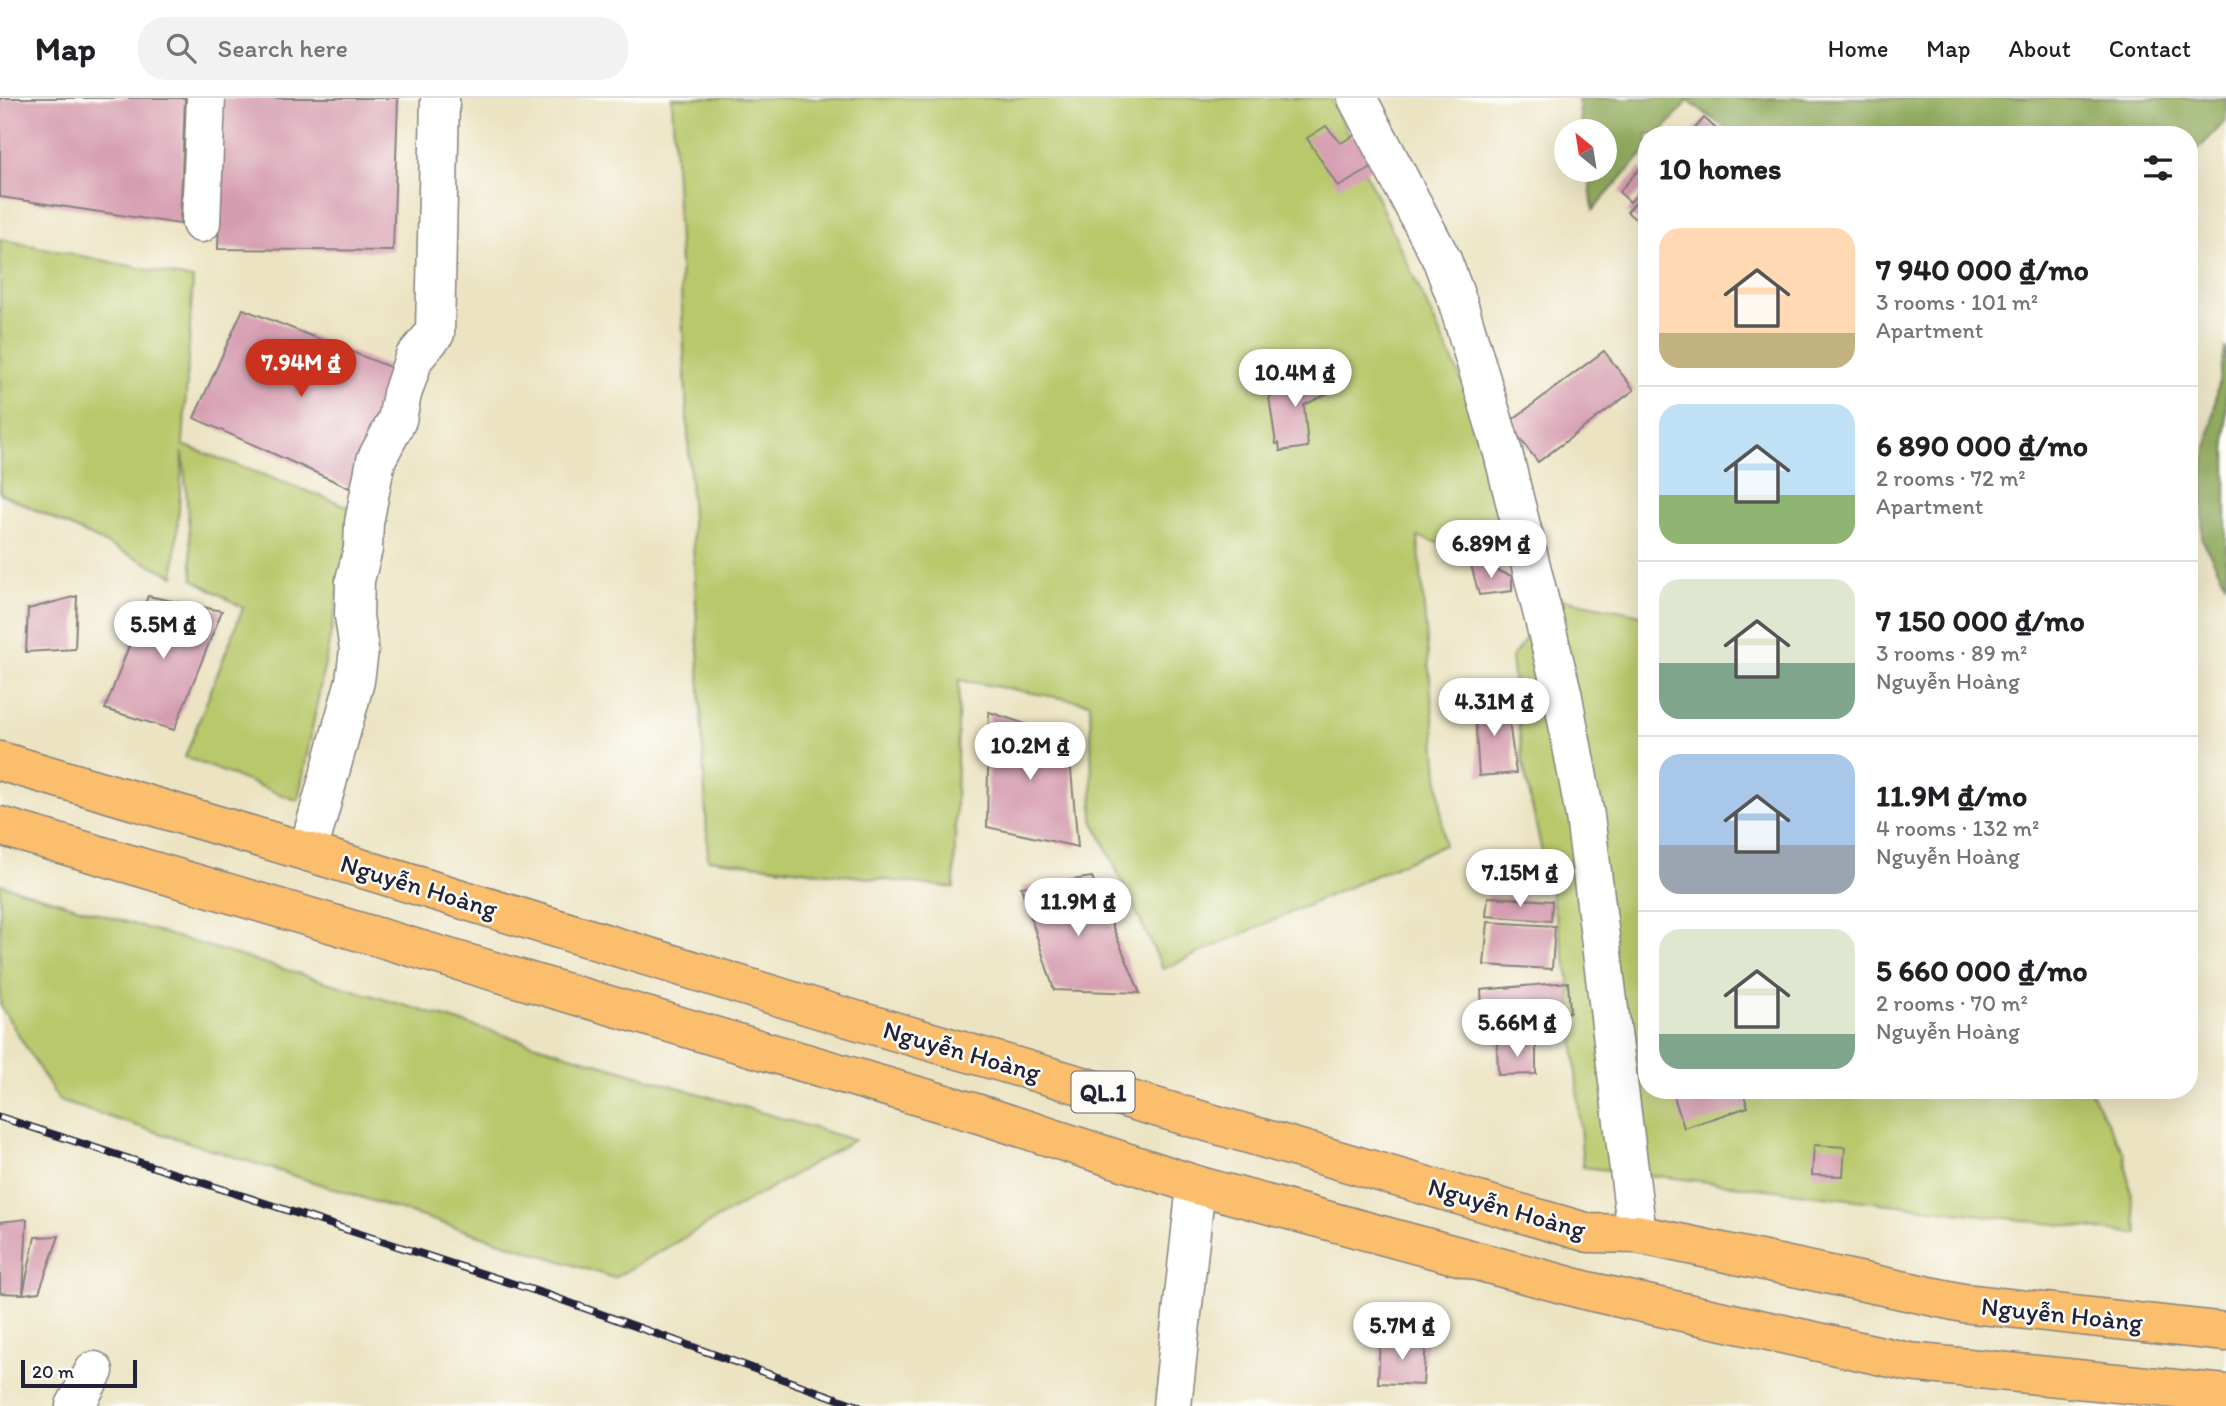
<!DOCTYPE html>
<meta charset="utf-8">
<style>
body{margin:0;font-family:Itim,sans-serif;background:#f2f2f2;color:#202124;height:100vh;display:flex;flex-direction:column;font-size:26px;white-space:nowrap}
*{box-sizing:border-box;margin:0}
p{font-size:23px;color:#757577}
.icon{flex:none;width:38px;height:38px;fill:none;stroke:currentColor;stroke-width:2;stroke-linecap:round;stroke-linejoin:round}
.map{position:relative;flex:1;overflow:hidden}
.drawer{position:absolute;left:1638px;top:28px;width:560px;height:973px;display:flex;flex-direction:column;background:#fff;border-radius:28px;box-shadow:0 7px 28px #0002}
.drawer>*{flex:none}
.needle{width:46px;rotate:330deg}
.controls{position:absolute;left:1554px;top:21px;display:grid;gap:14px}
.controls a{display:grid;place-items:center;width:63px;height:63px;border-radius:50%;background:#fff;box-shadow:0 7px 28px #0002;font-size:35px}
.scale{position:absolute;left:21px;bottom:18px;width:116px;box-sizing:border-box;padding-left:7px;border:4px solid #22223b;border-top:0;font-size:19px;line-height:24px;white-space:nowrap;color:#22223b;-webkit-text-stroke:5px #fdfcf7;paint-order:stroke}
.price{position:absolute;translate:-50% -60px;padding:0 16px;border-radius:24px;background:#fff;color:#222;font-size:23px;line-height:46px;filter:drop-shadow(0 2px 4px #0008)}
.price::after{content:'';position:absolute;left:50%;top:42px;width:21px;height:16px;margin-left:-10px;background:inherit;clip-path:polygon(0 0,100% 0,50% 100%)}
.price.current{background:#c8321e;color:#fff}
ul{padding:0;list-style:none}
li{display:flex;align-items:center;gap:21px;height:175px;padding:0 21px}
li+li{border-top:2px solid #e0e0e0}
li span{display:grid;place-items:center;flex:none;width:196px;height:140px;border-radius:21px;color:#555}
li>.icon{margin-inline-start:auto}
span .icon{width:84px;height:84px;fill:#fffc;stroke-width:1}
li b{font-size:30px}
h2{display:flex;justify-content:space-between;align-items:center;height:84px;padding:0 21px;font-size:30px}
header{display:flex;align-items:center;gap:42px;box-sizing:border-box;height:98px;padding:0 35px;background:#fff;border-bottom:2px solid #e0e0e0}
header strong{font-size:33px}
nav{display:flex;gap:38px;margin-inline-start:auto;font-size:24px}
.search{width:490px;height:63px;background:#f2f2f2;display:flex;align-items:center;gap:18px;box-sizing:border-box;padding:0 24px;border-radius:28px;color:#757577;font-size:26px}
.map>svg:first-child{display:block}
.green{fill:#b8c86b;stroke:#6d7553;stroke-width:2}
.forest{fill:#92ac5f;stroke:#5a674d;stroke-width:2}
.building{fill:#d69db0}
.lines{fill:none;stroke-linecap:round;stroke-linejoin:round}
.minor-casing{stroke:#86827e;stroke-width:41}
.highway-casing{stroke:#86827e;stroke-width:41}
.minor{stroke:#fff;stroke-width:38}
.highway{stroke:#fabe6d;stroke-width:38}
.rail-casing{stroke:#22223b;stroke-width:8}
.rail{stroke:#fdfcf7;stroke-width:5;stroke-dasharray:16;stroke-linecap:butt}
.labels{text-anchor:middle;dominant-baseline:central;stroke-width:5;stroke-linejoin:round;paint-order:stroke}
.shield{fill:#fdfcf7;stroke:#646373;stroke-width:2}
.shield-label{font-size:24px;font-weight:bold;fill:#22223b}
.street-label{font-size:26px;fill:#22223b;stroke:#fdfcf7}
</style>
<header>
<strong>Map</strong>
<div class="search"><svg class="icon" aria-label="search" viewBox="0 0 24 24"><circle cx="10" cy="10" r="6"/><path d="M15 15l6 6"/></svg>Search here</div>
<nav><a>Home</a><a>Map</a><a>About</a><a>Contact</a></nav>
</header>
<div class="map">
<svg width="2226" height="1308" viewBox="0 0 2226 1308">
<rect width="100%" height="100%" fill="#fdfcf7"/>
<filter id="ink" filterUnits="userSpaceOnUse"><feTurbulence type="fractalNoise" baseFrequency=".0143" numOctaves="2"/><feDisplacementMap in="SourceGraphic" scale="14" xChannelSelector="R" yChannelSelector="G"/><feConvolveMatrix kernelMatrix="1 2 1 2 8 2 1 2 1" color-interpolation-filters="sRGB"/></filter>
<filter id="wash" filterUnits="userSpaceOnUse"><feTurbulence type="fractalNoise" baseFrequency=".00686" numOctaves="4" result="noise"/><feDisplacementMap in="SourceGraphic" scale="28" xChannelSelector="R" yChannelSelector="G"/><feGaussianBlur stdDeviation="1.57" result="paint"/><feColorMatrix in="noise" values="0 0 0 0 0 0 0 0 0 0 0 0 0 0 0 0 0 1.4 0 .05"/><feComposite in="paint" operator="in"/></filter>
<g filter="url(#wash)">
<rect width="100%" height="100%" fill="#ebe3c1"/>
<g class="green">
<polygon points="672,0 1331,0 1551,476 1418,439 1444,747 1163,871 1093,722 1090,605 959,582 954,790 708,761"/>
<polygon points="0,141 193,181 183,347 355,411 298,703 185,659 243,510 193,481 183,354 174,478 0,395"/>
<polygon points="1557,500 1647,518 1647,992 2090,992 2124,1055 2138,1136 1583,1069 1569,880 1523,666 1511,560"/>
<polygon points="0,786 854,1042 614,1180 59,1003 0,907"/>
</g>
<g class="forest">
<polygon points="1578,0 2226,0 2226,22 2189,62 2189,37 1735,37 1688,3 1659,37 1647,37 1647,51 1593,112 1588,72 1605,72 1605,33 1582,33"/>
<polygon points="2225,250 2226,250 2226,486 2202,441 2204,367"/>
</g>
<g id="blocks">
<g class="building">
<polygon points="0,0 185,0 180,126 0,99"/>
<polygon points="223,0 398,0 393,153 218,151"/>
<polygon points="1704,20 1723,37 1697,37 1693,33"/>
<polygon points="1326,28 1341,45 1364,31 1386,62 1338,89 1307,40"/>
<polygon points="1640,70 1647,75 1647,86 1630,104 1619,94"/>
<polygon points="1647,92 1647,131 1627,114"/>
<polygon points="243,211 400,273 363,396 194,320"/>
<polygon points="1604,253 1634,292 1538,364 1508,325"/>
<polygon points="1323,271 1331,294 1304,307 1308,349 1280,353 1279,345 1276,346 1269,299 1273,297 1272,291"/>
<polygon points="1470,463 1512,478 1512,493 1479,497"/>
<polygon points="77,498 75,551 26,554 28,511"/>
<polygon points="148,498 222,513 174,632 105,611"/>
<polygon points="1506,601 1516,675 1479,678 1474,603"/>
<polygon points="989,614 1068,640 1078,749 987,729"/>
<polygon points="1092,779 1140,895 1054,892 1021,789"/>
<polygon points="1488,799 1552,803 1551,823 1486,818"/>
<polygon points="1488,824 1555,828 1552,871 1484,867"/>
<polygon points="1568,884 1570,914 1483,921 1481,892"/>
<polygon points="1497,945 1536,945 1536,976 1498,977"/>
<polygon points="1672,992 1742,992 1748,1009 1684,1030"/>
<polygon points="1814,1047 1845,1049 1843,1078 1812,1077"/>
<polygon points="27,1121 23,1196 35,1139 59,1138 39,1194 23,1196 0,1195 0,1124"/>
<polygon points="1380,1242 1426,1244 1423,1287 1378,1285"/>
</g>
</g>
</g>
<g filter="url(#ink)">
<use href="#blocks" fill-opacity="0" stroke="#86827e" stroke-width="2"/>
<g class="lines">
<defs>
<g id="minor">
<polyline points="1357,0 1442,162 1458,205 1503,355 1562,594 1585,718 1637,1136"/>
<polyline points="201,125 206,0"/>
<polyline points="308,754 355,583 359,552 354,518 355,482 363,451 364,425 376,362 397,322 402,296 414,260 435,235 440,0"/>
<polyline points="75,1308 94,1273"/>
<polyline points="1172,1308 1196,1087"/>
</g>
<g id="highway">
<polyline points="0,663 308,754 835,916 1589,1135 1637,1136 1963,1205 2226,1234"/>
<polyline points="0,728 979,1016 1196,1087 1588,1193 1909,1264 2226,1296"/>
</g>
</defs>
<use href="#minor" class="minor-casing"/>
<use href="#highway" class="highway-casing"/>
<use href="#minor" class="minor"/>
<use href="#highway" class="highway"/>
<defs>
<polyline id="rail" points="0,1019 548,1197 858,1308"/>
</defs>
<use href="#rail" class="rail-casing"/>
<use href="#rail" class="rail"/>
</g>
</g>
<g class="labels">
<rect class="shield" x="1071.5" y="973.5" width="63" height="41" rx="5"/>
<g class="shield-label">
<text x="1103" y="994">QL.1</text>
</g>
<g class="street-label">
<text transform="translate(419 788) rotate(17)">Nguyễn Hoàng</text>
<text transform="translate(962 953) rotate(16)">Nguyễn Hoàng</text>
<text transform="translate(1507 1110) rotate(16)">Nguyễn Hoàng</text>
<text transform="translate(2062 1216) rotate(6)">Nguyễn Hoàng</text>
</g>
</g>
</svg>
<div class="controls">
<a><svg class="needle" viewBox="-14 -14 28 28"><path d="M0-13l5 13h-10z" fill="#e53935"/><path d="M0 13l5-13h-10z" fill="#757577"/></svg></a>
</div>
<div class="scale">20 m</div>
<b class="price current" style="left:301px;top:301px">7.94M ₫</b>
<b class="price" style="left:1295px;top:311px">10.4M ₫</b>
<b class="price" style="left:1491px;top:482px">6.89M ₫</b>
<b class="price" style="left:163px;top:563px">5.5M ₫</b>
<b class="price" style="left:1494px;top:640px">4.31M ₫</b>
<b class="price" style="left:1030px;top:684px">10.2M ₫</b>
<b class="price" style="left:1520px;top:811px">7.15M ₫</b>
<b class="price" style="left:1078px;top:840px">11.9M ₫</b>
<b class="price" style="left:1517px;top:961px">5.66M ₫</b>
<b class="price" style="left:1402px;top:1264px">5.7M ₫</b>
<section class="drawer">
<h2>10 homes<svg class="icon" aria-label="filters" viewBox="0 0 24 24"><path d="M4 7h16M4 17h16"/><circle cx="9" cy="7" r="2"/><circle cx="15" cy="17" r="2"/></svg></h2>
<ul>
<li><span style="background:linear-gradient(#ffd9b3 75%,#c2b280 0)"><svg class="icon" aria-label="home" viewBox="0 0 24 24"><path d="M3 11l9-7 9 7M6 9v11h12V9"/></svg></span><div><b>7 940 000 ₫/mo</b><p>3 rooms · 101 m²</p><p>Apartment</p></div></li>
<li><span style="background:linear-gradient(#bfe0f5 65%,#8fb573 0)"><svg class="icon" aria-label="home" viewBox="0 0 24 24"><path d="M3 11l9-7 9 7M6 9v11h12V9"/></svg></span><div><b>6 890 000 ₫/mo</b><p>2 rooms · 72 m²</p><p>Apartment</p></div></li>
<li><span style="background:linear-gradient(#dfe7d0 60%,#7fa58c 0)"><svg class="icon" aria-label="home" viewBox="0 0 24 24"><path d="M3 11l9-7 9 7M6 9v11h12V9"/></svg></span><div><b>7 150 000 ₫/mo</b><p>3 rooms · 89 m²</p><p>Nguyễn Hoàng</p></div></li>
<li><span style="background:linear-gradient(#a9c7e8 65%,#9aa5b1 0)"><svg class="icon" aria-label="home" viewBox="0 0 24 24"><path d="M3 11l9-7 9 7M6 9v11h12V9"/></svg></span><div><b>11.9M ₫/mo</b><p>4 rooms · 132 m²</p><p>Nguyễn Hoàng</p></div></li>
<li><span style="background:linear-gradient(#dfe7d0 75%,#7fa58c 0)"><svg class="icon" aria-label="home" viewBox="0 0 24 24"><path d="M3 11l9-7 9 7M6 9v11h12V9"/></svg></span><div><b>5 660 000 ₫/mo</b><p>2 rooms · 70 m²</p><p>Nguyễn Hoàng</p></div></li>
</ul>
</section>
</div>
